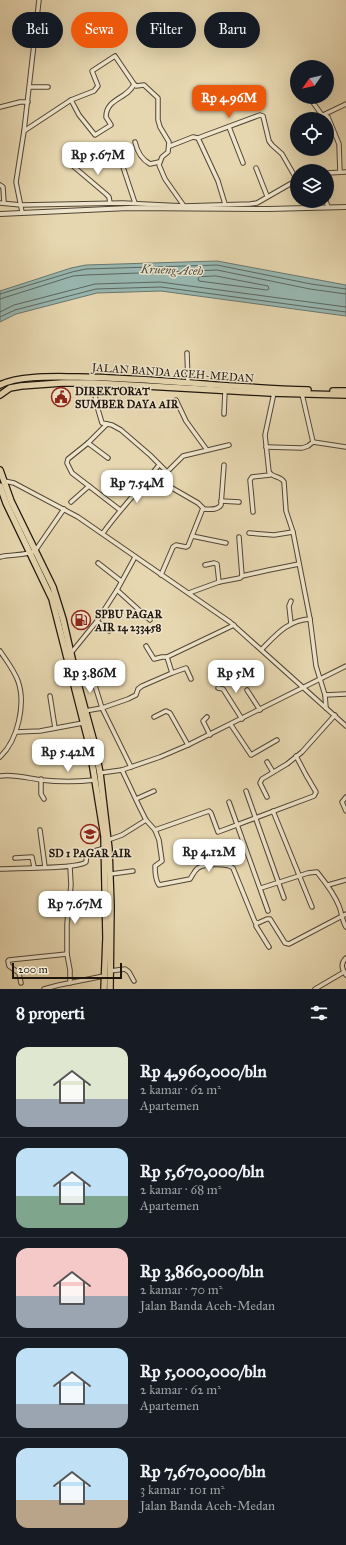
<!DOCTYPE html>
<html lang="id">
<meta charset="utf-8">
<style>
body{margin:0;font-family:"IM FELL Great Primer",serif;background:#20242c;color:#f1f3f6;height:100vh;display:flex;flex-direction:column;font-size:15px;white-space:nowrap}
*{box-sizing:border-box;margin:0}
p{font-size:13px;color:#9ea1a6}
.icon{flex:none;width:22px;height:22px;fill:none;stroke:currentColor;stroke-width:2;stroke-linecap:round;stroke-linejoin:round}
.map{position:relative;height:989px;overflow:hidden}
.sheet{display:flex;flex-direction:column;background:#171b24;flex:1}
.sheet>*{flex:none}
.top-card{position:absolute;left:12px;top:12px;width:322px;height:36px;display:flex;gap:8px}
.needle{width:26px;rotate:236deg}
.buttons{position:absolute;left:290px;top:60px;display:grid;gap:8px}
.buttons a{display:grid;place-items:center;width:44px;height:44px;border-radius:50%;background:#171b24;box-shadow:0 4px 16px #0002;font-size:20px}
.scale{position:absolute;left:12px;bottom:10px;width:110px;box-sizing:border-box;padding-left:4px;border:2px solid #1e150d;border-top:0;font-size:11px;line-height:14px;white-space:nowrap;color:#1e150d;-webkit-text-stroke:3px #efe5cc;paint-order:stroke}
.price{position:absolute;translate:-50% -34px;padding:0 9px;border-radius:8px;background:#fff;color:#222;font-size:13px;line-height:26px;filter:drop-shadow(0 1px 2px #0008)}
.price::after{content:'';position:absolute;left:50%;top:24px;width:12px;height:9px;margin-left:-6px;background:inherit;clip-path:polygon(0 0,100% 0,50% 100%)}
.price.on{background:#ea580c;color:#fff}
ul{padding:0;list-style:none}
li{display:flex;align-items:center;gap:12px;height:100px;padding:0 16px}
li+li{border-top:1px solid #363941}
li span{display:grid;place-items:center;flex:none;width:112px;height:80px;border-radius:12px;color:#555}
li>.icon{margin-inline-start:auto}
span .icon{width:48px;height:48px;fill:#fffc;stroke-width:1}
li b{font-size:17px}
h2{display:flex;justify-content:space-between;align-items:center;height:48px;padding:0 16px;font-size:17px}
.tag{padding:0 14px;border-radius:18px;background:#171b24;box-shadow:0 4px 16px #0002;font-size:14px;line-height:36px}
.tag.on{background:#ea580c;color:#fff}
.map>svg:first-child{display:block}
.water{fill:#98b8b2;stroke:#677770}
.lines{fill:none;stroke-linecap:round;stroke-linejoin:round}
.shore{stroke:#5b6660;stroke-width:1}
.minor-casing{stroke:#504636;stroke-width:5.5}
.tertiary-casing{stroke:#504636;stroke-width:6}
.trunk-casing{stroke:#1e150d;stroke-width:8}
.minor{stroke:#efe5cc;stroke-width:3.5}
.tertiary{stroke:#efe5cc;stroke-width:4}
.trunk{stroke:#e7d7b0;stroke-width:5.5}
.labels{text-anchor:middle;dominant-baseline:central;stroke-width:3;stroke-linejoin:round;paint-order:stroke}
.street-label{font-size:11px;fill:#1e150d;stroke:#efe5cc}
.poi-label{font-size:11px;font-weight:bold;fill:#1e150d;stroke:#efe5cc;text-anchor:start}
.water-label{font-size:12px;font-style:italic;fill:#494e47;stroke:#efe5cc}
</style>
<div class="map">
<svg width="346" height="989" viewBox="0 0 346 989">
<rect width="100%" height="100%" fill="#e7d7b0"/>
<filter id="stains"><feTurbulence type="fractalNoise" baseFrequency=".005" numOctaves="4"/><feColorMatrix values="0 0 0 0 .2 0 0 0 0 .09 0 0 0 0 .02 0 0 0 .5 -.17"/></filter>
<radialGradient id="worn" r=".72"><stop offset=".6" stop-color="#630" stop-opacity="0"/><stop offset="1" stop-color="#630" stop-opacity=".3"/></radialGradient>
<polygon class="water" points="217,261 346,285 346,316 161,291 97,293 16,314 0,322 0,291 71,268 86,265"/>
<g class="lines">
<g class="shore">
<polygon points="216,276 268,286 269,289 267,290 199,281 198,279 199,277"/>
<polyline points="0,294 72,272 86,269 217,265 311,284 346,289"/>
<polyline points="0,299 73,276 86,275 217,270 310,289 346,294"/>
<polyline points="0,312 14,305 95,284 160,282 346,307"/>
<polyline points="0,317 15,310 96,289 161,287 346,312"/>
</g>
<defs>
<g id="minor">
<polyline points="30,87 48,87"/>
<polyline points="309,97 322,115 328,117 339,144 340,172"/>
<path d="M71,100L79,115L95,135L111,125L106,117C106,98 128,99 134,84"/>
<polyline points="0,107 20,102 28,102"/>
<polyline points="323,115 346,104"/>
<polyline points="229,127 243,163"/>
<polyline points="24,131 71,100 94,91 98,86 92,71 115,56 134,84 136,86 144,85 158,98 158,120 160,127 169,142 168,152 162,157 159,165 165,179 184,206"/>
<path d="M135,142C137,151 141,159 150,164L159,162"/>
<polyline points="170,146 193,137 198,138"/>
<polyline points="67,161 106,194 109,197 110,203"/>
<polyline points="123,167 135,203"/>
<polyline points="256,168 267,196"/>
<polyline points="327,173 346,172"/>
<polyline points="0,185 3,187 4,203"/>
<polyline points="326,201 328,207"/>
<polyline points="0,203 21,205 123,203 184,206 250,204 257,203 297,180"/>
<polyline points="225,204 218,181 198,138 260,115 263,116 269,141 272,145 282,154 297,180"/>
<polyline points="22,212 16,182 24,131 39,0"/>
<polyline points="187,353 188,383"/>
<polyline points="93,383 97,406 102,423 112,425 121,430 150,455 167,472"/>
<path d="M274,393L265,435L269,472C273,478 281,476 284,482L286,511L293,532L310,619L316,666L325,695L326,708"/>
<polyline points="302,394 313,442"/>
<polyline points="176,400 186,421 207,450"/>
<polyline points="224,414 225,391"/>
<polyline points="107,424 88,443 68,459 67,463 72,473 120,510"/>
<polyline points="88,443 108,458"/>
<polyline points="266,447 302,448 308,446 313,442 346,447"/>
<polyline points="155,471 172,488 198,503 203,508 188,546 186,547 176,545 173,547 161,575"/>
<polyline points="161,478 183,456 229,445"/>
<polyline points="4,481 14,483 78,517 230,622 346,726"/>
<polyline points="221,501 239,502"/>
<polyline points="71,502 89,486"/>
<path d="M203,509C209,509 217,511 221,505L224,465"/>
<polyline points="253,512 250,480 252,477 270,475"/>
<path d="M103,533C120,509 141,488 159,465"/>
<polyline points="249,533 274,535 293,532"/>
<polyline points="192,536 226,543"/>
<polyline points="239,537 242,576"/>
<path d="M0,557C11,554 25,556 35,551L64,509"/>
<polyline points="98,563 121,581"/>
<polyline points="205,565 214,563 217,564 219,582"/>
<polyline points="117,590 150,620"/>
<polyline points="189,593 219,582 240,578 242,576 269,570 299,564"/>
<polyline points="291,601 289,606 291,624"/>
<polyline points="97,621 109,631"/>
<polyline points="146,646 154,659 162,657 167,657"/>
<path d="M262,649C276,635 288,620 310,619"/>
<path d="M0,651C6,660 14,670 18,681C26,704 18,740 0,757"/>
<polyline points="71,653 97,621 117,590 135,557"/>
<polyline points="172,673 186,668 191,679"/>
<polyline points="77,680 88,676 92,676 102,708 128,699 136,695 138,689 142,686 172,673 167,657 234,625"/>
<polyline points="218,688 223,689 242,719"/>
<polyline points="247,690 260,710"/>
<polyline points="325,695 346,694"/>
<polyline points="50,696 55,728"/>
<polyline points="85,711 102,708 131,767"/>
<polyline points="154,717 166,711 170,713 188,745"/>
<polyline points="207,717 203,721 210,735"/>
<polyline points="231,725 251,755 277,740"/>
<polyline points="16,732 40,731 83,723"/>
<polyline points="267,762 273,772"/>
<path d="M122,770L139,806L146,820L155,830L159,840L162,861L155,866C155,871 156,881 159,885L190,879C193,875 194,871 198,868C205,864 227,863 233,868L255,922L258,923L267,919H270L285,943L289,944L346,914"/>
<polyline points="100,773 122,770 160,757 188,745 346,666"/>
<path d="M0,776C14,774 27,778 41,780C59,782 77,782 95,780"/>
<polyline points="41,779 41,794 44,799"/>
<polyline points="246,791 284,898"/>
<polyline points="267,797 260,783 262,779 287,764 302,752 335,715"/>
<polyline points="346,797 342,802 346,811"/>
<polyline points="136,799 154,791"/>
<polyline points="229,802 268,911"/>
<polyline points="273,811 312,907"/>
<polyline points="40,830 45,867"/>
<polyline points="155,830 209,811 211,813 218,832 314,796 316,792 306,775 296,756"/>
<polyline points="108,840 122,835 146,820"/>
<polyline points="15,858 32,857 34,867"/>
<polyline points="70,867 71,885 67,924 67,954 70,970 70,983"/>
<path d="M0,869C14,868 79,869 86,862L87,853L105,848"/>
<polyline points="111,874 133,871"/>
<polyline points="328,885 346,880"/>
<path d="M261,888L308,873L317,872C325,882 334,893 339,906C342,913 342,921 346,927"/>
<polyline points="256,923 256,926 269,947"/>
<path d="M346,958C340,964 342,969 346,975"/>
<polyline points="110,971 125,969 129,972 134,981"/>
<polyline points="21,983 19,973 9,966 8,961 9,960 67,954"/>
<polyline points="44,989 59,985 104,976"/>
<polyline points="315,989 344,972"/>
</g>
<polyline id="tertiary" points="0,214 129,208 268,209 346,207"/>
<g id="trunk">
<path d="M0,385C20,375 56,377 78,377C155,378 231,388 308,390"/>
<polyline points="333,391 346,391"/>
<polyline points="0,395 10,388 21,386 62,383 93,383 270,393 346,395"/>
<polyline points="0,470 11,501 53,587 63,619 77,680 94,742 100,773 109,849 111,906 110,989"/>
<polyline points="0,486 6,503 52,599 89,744 104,836 106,938 104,989"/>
</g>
</defs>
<use href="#minor" class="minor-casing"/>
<use href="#tertiary" class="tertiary-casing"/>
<use href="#trunk" class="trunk-casing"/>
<use href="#minor" class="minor"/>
<use href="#tertiary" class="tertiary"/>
<use href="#trunk" class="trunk"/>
</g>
<defs>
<symbol id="civic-ring" viewBox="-11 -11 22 22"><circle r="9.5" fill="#efe5cc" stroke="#8f2418" stroke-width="1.5"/><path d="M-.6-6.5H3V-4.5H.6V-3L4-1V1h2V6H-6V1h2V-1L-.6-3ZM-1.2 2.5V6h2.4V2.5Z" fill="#8f2418"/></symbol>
<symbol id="fuel-ring" viewBox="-11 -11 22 22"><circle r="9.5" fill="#efe5cc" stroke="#8f2418" stroke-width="1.5"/><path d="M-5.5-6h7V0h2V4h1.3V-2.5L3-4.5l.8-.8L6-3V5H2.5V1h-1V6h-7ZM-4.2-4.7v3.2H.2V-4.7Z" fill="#8f2418"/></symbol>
<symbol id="school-ring" viewBox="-11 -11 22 22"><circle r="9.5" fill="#efe5cc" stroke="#8f2418" stroke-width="1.5"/><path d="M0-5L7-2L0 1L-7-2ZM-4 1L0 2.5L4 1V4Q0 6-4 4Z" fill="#8f2418"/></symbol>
</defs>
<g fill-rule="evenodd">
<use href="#civic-ring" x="50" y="386" width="22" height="22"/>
<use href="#fuel-ring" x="70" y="609" width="22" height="22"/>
<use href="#school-ring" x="79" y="823" width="22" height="22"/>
</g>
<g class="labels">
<g class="street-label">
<text transform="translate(173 373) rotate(4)">JALAN BANDA ACEH-MEDAN</text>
</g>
<g class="poi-label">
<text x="75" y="391">DIREKTORAT<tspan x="75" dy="13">SUMBER DAYA AIR</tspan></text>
<text x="95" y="614">SPBU PAGAR<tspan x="95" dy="13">AIR 14 233458</tspan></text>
<text x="90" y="853" text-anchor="middle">SD 1 PAGAR AIR</text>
</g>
<g class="water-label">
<text transform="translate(172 270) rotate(2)">Krueng Aceh</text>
</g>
</g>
<rect width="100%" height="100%" filter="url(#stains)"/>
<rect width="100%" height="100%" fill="url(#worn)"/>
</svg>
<div class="buttons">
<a><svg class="needle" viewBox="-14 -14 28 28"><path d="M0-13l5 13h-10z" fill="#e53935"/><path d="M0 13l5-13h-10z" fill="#9ea1a6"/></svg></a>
<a><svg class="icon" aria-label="locate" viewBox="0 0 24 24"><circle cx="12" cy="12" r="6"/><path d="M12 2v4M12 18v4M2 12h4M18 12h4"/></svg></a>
<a><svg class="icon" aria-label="layers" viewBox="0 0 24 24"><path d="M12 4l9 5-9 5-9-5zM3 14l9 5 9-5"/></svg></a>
</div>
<div class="scale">200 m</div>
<b class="price on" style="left:229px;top:119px">Rp 4.96M</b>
<b class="price" style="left:98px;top:176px">Rp 5.67M</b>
<b class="price" style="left:137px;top:504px">Rp 7.54M</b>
<b class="price" style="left:90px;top:694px">Rp 3.86M</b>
<b class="price" style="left:236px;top:694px">Rp 5M</b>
<b class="price" style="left:68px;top:773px">Rp 5.42M</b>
<b class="price" style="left:209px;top:873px">Rp 4.12M</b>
<b class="price" style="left:75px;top:925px">Rp 7.67M</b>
<div class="top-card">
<a class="tag">Beli</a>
<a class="tag on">Sewa</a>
<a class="tag">Filter</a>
<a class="tag">Baru</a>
</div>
</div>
<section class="sheet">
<h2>8 properti<svg class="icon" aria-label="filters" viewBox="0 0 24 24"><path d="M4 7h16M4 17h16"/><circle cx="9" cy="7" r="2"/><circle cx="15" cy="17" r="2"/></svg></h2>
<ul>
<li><span style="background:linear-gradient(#dfe7d0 65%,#9aa5b1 0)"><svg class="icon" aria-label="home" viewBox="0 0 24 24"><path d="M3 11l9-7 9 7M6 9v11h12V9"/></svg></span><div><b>Rp 4,960,000/bln</b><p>2 kamar · 62 m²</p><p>Apartemen</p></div></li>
<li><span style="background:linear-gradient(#bfe0f5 60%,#7fa58c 0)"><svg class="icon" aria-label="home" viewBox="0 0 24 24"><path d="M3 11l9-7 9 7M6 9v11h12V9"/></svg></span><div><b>Rp 5,670,000/bln</b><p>2 kamar · 68 m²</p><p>Apartemen</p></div></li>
<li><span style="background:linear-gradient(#f6c9c9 60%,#9aa5b1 0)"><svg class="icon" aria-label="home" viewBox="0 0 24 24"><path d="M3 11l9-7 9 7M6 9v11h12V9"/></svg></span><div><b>Rp 3,860,000/bln</b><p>2 kamar · 70 m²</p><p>Jalan Banda Aceh-Medan</p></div></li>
<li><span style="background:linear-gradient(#bfe0f5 70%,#9aa5b1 0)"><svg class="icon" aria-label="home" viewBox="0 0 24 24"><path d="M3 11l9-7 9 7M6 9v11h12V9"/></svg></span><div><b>Rp 5,000,000/bln</b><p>2 kamar · 62 m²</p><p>Apartemen</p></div></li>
<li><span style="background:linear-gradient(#bfe0f5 65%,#b9a48a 0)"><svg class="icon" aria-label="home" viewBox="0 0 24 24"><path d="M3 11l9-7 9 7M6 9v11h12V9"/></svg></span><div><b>Rp 7,670,000/bln</b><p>3 kamar · 101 m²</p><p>Jalan Banda Aceh-Medan</p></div></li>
</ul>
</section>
